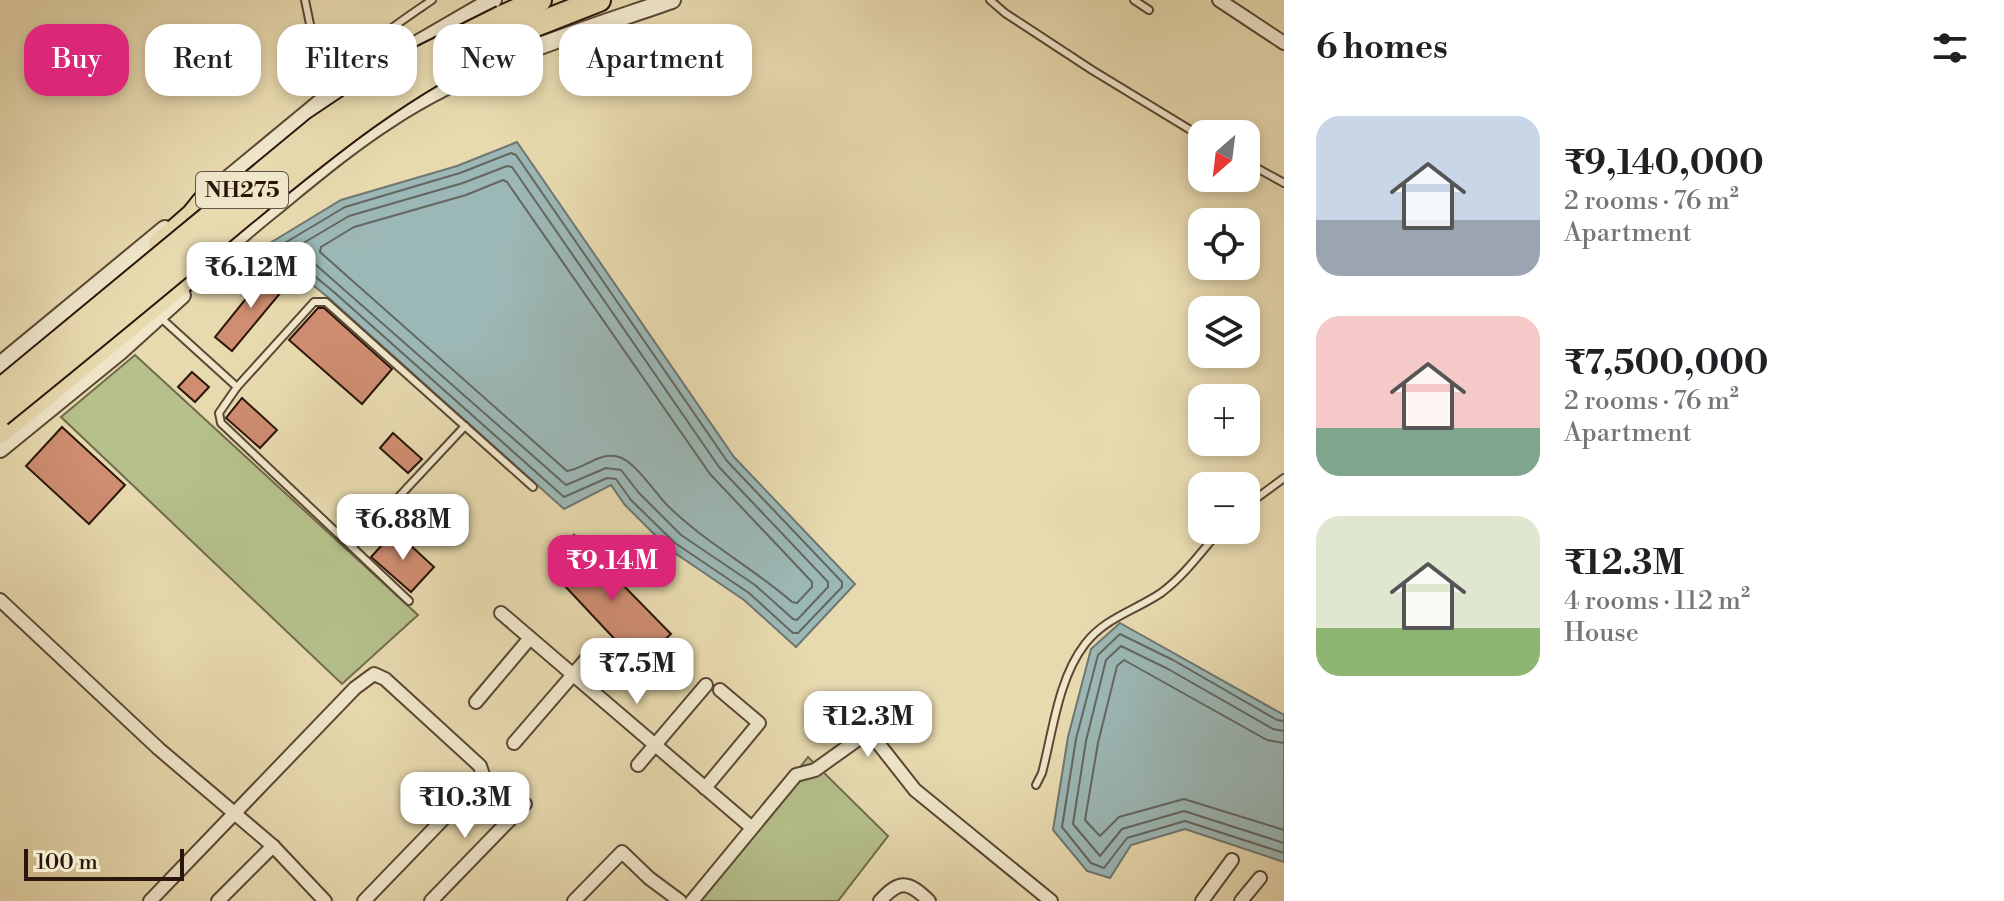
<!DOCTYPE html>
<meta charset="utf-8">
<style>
body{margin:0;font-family:"Libre Bodoni",serif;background:#f2f2f2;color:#202124;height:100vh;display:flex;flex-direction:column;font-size:30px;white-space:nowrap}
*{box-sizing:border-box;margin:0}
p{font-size:26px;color:#757577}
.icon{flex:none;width:44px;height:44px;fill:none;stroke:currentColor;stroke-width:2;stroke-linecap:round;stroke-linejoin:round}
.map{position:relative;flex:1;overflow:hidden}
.sheet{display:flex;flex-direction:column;background:#fff;width:720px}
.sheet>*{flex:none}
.top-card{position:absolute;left:24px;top:24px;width:760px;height:72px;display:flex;gap:16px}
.needle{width:52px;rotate:208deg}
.controls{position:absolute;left:1188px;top:120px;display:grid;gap:16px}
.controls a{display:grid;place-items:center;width:72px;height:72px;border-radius:16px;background:#fff;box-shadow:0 4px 12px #0003;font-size:40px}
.scale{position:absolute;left:24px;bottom:20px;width:160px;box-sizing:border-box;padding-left:8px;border:4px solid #2a160b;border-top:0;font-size:22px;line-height:28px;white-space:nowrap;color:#2a160b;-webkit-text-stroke:6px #f0e7cb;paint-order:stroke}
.price{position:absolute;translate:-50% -68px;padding:0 18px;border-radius:16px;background:#fff;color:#222;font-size:26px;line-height:52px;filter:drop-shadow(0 2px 4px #0008)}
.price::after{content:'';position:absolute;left:50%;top:48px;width:24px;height:18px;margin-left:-12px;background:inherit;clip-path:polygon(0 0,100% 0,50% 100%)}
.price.on{background:#db2777;color:#fff}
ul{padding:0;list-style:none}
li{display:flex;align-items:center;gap:24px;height:200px;padding:0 32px}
li span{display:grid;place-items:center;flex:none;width:224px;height:160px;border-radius:24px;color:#555}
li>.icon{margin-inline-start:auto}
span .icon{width:96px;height:96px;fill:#fffc;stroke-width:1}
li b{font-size:34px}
h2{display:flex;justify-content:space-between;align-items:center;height:96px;padding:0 32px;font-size:34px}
.pill{padding:0 28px;border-radius:24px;background:#fff;box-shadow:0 4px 12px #0003;font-size:28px;line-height:72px}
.pill.on{background:#db2777;color:#fff}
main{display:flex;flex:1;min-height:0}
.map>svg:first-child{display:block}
.green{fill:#b5c08b;stroke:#706b4b;stroke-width:2}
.water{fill:#9cb8b6;stroke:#6e7772;stroke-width:2}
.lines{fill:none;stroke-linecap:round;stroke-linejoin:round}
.shore{stroke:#636760;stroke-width:2}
.building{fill:#cf8d71;stroke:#2a160b;stroke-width:2}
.service-casing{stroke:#5a4734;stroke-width:10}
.minor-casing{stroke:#5a4734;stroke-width:16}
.tertiary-casing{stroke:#5a4734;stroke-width:20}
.trunk-casing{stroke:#2a160b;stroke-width:26}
.service{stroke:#f0e7cb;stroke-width:6}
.minor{stroke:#f0e7cb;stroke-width:12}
.tertiary{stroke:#f0e7cb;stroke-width:16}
.trunk{stroke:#e8daaf;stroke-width:22}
.trunk-bridge-casing{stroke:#2a160b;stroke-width:26;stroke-linecap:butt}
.trunk-bridge{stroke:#e8daaf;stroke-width:22}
.labels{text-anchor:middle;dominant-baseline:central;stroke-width:8;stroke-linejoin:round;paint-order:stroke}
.shield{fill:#f0e7cb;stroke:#655545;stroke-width:2}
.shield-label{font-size:22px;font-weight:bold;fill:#2a160b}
</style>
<main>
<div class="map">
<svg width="1284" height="901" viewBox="0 0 1284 901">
<rect width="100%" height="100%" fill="#e8daaf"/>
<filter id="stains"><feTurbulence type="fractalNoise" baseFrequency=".0025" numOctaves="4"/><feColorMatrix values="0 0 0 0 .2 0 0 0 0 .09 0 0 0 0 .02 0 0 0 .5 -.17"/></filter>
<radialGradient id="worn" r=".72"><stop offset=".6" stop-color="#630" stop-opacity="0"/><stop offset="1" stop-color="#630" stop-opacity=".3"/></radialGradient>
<g class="green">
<polygon points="135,355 418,615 342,684 61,417"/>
<polygon points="808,757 888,836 838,901 696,901"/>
</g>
<g class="water">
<polygon points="517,142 734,457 855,584 796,647 744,600 669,549 625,505 611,485 564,509 330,299 265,246 341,200 457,166"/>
<polygon points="1120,623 1284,715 1284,862 1185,829 1131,845 1110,878 1087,871 1053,830 1068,737 1091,649"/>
</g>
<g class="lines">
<g class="shore">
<polygon points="511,153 516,155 727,461 842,582 842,587 798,633 793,633 749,593 675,543 631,500 616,479 607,478 564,497 335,293 282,249 283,244 345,207 460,173"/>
<polygon points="507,166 512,167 719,467 828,582 828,587 797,620 793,619 755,585 681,535 639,493 621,470 606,468 566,485 299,250 300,245 349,216 463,183"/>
<path d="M503,180L507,182L710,474L812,582V587L797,603L792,602C752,567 704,542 666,504C654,491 634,461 619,457C599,451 585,469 567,471L320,252L321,247L354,227L466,195Z"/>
<polyline points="1284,721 1277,720 1173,660 1120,634 1098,655 1076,739 1062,827 1091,863 1104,868 1127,838 1185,821 1284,853"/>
<polyline points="1284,731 1273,729 1168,669 1121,646 1106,660 1086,741 1073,824 1100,856 1122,829 1184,811 1284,843"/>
<polyline points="1284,743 1267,740 1124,660 1117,666 1098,743 1085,820 1100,836 1119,817 1184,799 1284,830"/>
</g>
</g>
<g class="building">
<polygon points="269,270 287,285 232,351 215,337"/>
<polygon points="318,308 324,308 392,369 362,404 289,340"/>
<polygon points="192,372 209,387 195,402 178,387"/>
<polygon points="242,398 277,430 260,448 226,418"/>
<polygon points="62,427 125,485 89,524 26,466"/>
<polygon points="393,433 422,459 408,473 380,448"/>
<polygon points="395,531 434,567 411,592 371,557"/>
<polygon points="574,535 671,634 638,664 564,585 578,573 557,551"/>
</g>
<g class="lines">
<defs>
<g id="service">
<polyline points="305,0 312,34 330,91"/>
<polyline points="990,0 1005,13 1092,70 1202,137"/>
<polyline points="1134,0 1149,10"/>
<path d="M337,84C360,47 397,24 432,0"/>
<polyline points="1246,162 1284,183"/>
<polyline points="161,318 237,387 314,302 326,302 533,487"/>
<polyline points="237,387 219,413 221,423 409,601"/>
<polyline points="1246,506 1284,478"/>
<polyline points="352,547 465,426"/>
<path d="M1036,785L1042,773C1053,731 1058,679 1085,644C1105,618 1134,611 1161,593C1184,576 1202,551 1220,530"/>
</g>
<g id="minor">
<polyline points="1219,0 1284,43"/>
<polyline points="0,600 159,749 273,846 325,901"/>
<polyline points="501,613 751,827"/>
<polyline points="476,702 530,638"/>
<polyline points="514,743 596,648"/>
<polyline points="638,765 706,685"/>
<polyline points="705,788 759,723 720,690"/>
<polyline points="150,901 355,688 374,674 385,679 480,766 483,775 479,782 364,901"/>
<polyline points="218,901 273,846"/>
<polyline points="431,901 525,804"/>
<polyline points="574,901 622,852 649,878 680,901"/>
<polyline points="692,901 796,775 815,770 864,735 870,736 878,743 915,790 1051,901"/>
<path d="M880,901C900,879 908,881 929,901"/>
<polyline points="1202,901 1232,860"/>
<polyline points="1241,901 1260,878"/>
</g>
<g id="tertiary">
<polyline points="199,203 331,94 493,0"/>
<path d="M213,265C232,239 264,216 289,195C322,168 355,141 391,118C477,62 577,33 672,0"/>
<polyline points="0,365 165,229"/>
<polyline points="0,449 119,352 182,295"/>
</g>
<g id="trunk">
<polyline points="502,17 540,0"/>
<polyline points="510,35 599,0"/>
<polyline points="160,244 193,215 206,199"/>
<polyline points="0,432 199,268 219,257"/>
</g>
</defs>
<use href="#service" class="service-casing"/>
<use href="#minor" class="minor-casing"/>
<use href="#tertiary" class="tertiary-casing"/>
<use href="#trunk" class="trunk-casing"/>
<use href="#service" class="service"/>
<use href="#minor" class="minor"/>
<use href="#tertiary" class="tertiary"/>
<use href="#trunk" class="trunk"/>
<defs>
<g id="trunk-bridge">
<polyline points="0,390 317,128 424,56 502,17"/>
<path d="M0,415C77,353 154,289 230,226C318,153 405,80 510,35"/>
</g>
</defs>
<use href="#trunk-bridge" class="trunk-bridge-casing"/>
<use href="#trunk-bridge" class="trunk-bridge"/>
</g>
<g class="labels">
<rect class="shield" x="196" y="172" width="92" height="36" rx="6"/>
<g class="shield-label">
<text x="242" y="190">NH275</text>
</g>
</g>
<rect width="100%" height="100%" filter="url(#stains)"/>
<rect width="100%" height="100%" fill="url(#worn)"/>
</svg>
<div class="controls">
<a><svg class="needle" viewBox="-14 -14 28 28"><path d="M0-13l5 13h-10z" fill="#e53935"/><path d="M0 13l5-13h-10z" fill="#757577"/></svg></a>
<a><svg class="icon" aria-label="locate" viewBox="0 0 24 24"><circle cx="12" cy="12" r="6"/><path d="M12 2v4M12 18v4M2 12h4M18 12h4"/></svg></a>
<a><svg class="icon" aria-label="layers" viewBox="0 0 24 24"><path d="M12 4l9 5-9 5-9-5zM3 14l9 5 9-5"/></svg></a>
<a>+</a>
<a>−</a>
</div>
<div class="scale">100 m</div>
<b class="price" style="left:251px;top:310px">₹6.12M</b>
<b class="price" style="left:403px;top:562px">₹6.88M</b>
<b class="price on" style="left:612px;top:603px">₹9.14M</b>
<b class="price" style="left:637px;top:706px">₹7.5M</b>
<b class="price" style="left:868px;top:759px">₹12.3M</b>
<b class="price" style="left:465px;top:840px">₹10.3M</b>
<div class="top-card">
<a class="pill on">Buy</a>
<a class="pill">Rent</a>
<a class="pill">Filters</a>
<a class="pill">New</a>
<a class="pill">Apartment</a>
</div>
</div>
<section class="sheet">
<h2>6 homes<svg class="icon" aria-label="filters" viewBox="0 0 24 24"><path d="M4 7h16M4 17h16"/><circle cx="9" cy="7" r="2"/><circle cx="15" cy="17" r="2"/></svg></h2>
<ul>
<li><span style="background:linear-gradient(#c9d6e8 65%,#9aa5b1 0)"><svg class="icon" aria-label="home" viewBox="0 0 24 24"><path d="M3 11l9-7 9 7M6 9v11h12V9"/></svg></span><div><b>₹9,140,000</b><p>2 rooms · 76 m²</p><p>Apartment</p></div></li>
<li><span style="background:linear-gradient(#f6c9c9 70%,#7fa58c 0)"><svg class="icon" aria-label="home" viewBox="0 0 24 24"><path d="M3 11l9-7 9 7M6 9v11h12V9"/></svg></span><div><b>₹7,500,000</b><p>2 rooms · 76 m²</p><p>Apartment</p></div></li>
<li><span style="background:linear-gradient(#dfe7d0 70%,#8fb573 0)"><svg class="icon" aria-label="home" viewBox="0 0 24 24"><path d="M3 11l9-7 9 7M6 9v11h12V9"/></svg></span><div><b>₹12.3M</b><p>4 rooms · 112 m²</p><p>House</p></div></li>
</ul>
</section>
</main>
